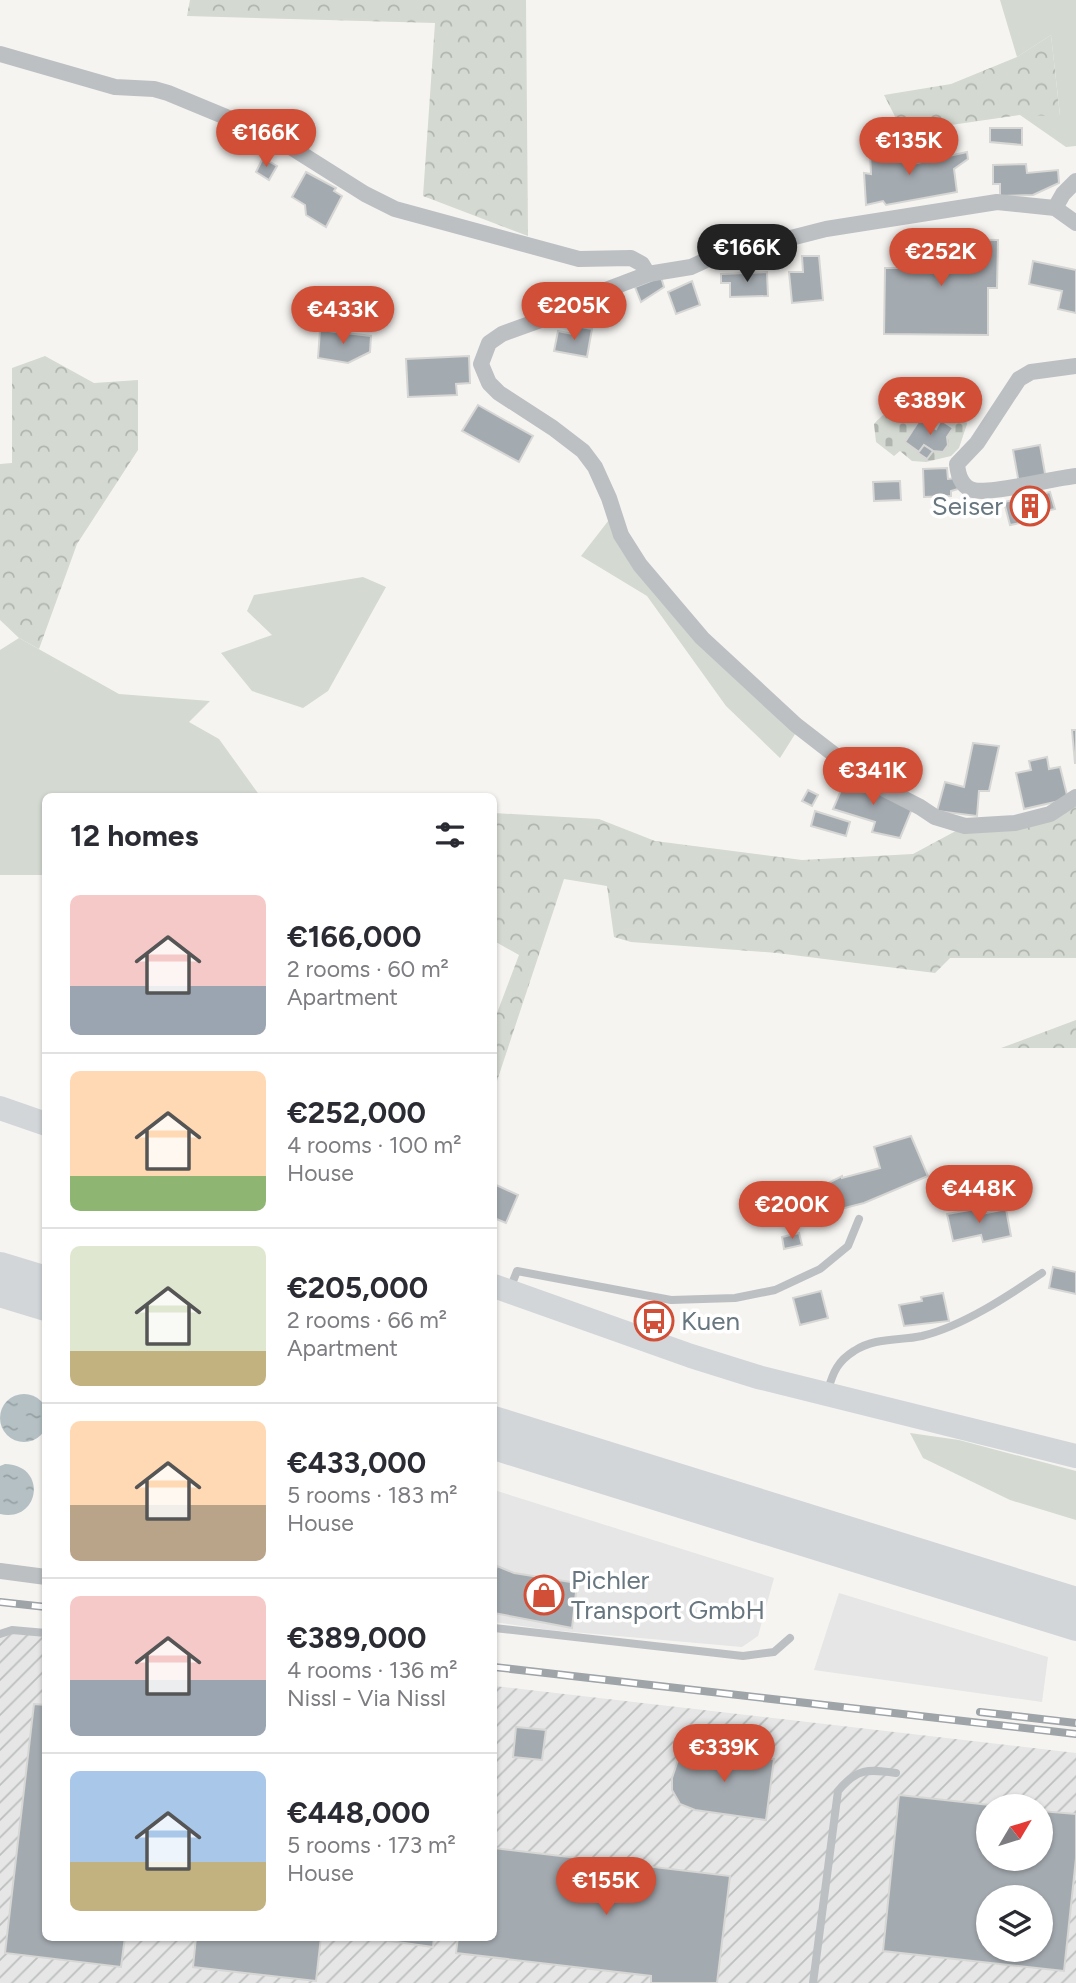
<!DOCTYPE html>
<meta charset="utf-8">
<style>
body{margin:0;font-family:Figtree,sans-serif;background:#f7f7f7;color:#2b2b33;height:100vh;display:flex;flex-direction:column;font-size:26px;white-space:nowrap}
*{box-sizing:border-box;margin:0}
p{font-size:23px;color:#7c7c81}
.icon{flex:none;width:38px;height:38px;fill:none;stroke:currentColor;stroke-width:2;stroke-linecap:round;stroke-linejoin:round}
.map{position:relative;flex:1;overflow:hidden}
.side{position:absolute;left:42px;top:793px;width:455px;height:1148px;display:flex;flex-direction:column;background:#fff;border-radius:10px;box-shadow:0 2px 5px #0004}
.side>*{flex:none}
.needle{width:46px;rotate:52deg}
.buttons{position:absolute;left:976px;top:1794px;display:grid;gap:14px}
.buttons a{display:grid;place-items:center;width:77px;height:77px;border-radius:50%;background:#fff;box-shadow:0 2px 5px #0004;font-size:35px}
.price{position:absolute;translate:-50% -60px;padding:0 16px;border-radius:24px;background:#d04f36;color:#fff;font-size:23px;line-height:46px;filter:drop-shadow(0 2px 4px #0008)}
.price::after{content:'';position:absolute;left:50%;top:42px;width:21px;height:16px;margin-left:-10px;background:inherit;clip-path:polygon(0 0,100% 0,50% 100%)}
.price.selected{background:#222;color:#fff}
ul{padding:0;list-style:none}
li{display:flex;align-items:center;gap:21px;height:175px;padding:0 28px}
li+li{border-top:2px solid #e1e1e2}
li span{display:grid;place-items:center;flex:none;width:196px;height:140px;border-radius:10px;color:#555}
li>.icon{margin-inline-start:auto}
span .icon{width:84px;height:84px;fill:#fffc;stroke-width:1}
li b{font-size:30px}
h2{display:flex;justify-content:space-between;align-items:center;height:84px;padding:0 28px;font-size:30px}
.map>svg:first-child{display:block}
.built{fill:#e5e6e5}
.industrial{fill:url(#industrial-furrows);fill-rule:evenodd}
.green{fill:#d4d9d1}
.forest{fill:url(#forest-crowns)}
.cemetery{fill:url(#cemetery-stones)}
.water{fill:url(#water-ripples)}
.building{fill:#a4abb0;stroke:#d6d6d4;stroke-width:2;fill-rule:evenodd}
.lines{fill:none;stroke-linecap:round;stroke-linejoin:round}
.lane{stroke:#bcc0c3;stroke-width:8}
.street{stroke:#bcc0c3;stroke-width:16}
.primary{stroke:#d2d6d9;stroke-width:24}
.highway{stroke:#d2d6d9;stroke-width:28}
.rail-casing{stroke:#9ea4a8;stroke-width:8}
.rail{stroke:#fff;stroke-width:5;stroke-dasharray:16;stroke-linecap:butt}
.labels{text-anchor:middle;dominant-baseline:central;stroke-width:7;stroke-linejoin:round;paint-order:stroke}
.poi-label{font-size:26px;fill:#67767f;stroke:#fff;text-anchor:start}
</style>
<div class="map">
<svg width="1076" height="1983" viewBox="0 0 1076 1983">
<defs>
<pattern id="industrial-furrows" width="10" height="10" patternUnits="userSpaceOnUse" patternTransform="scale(1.75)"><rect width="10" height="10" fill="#e5e6e5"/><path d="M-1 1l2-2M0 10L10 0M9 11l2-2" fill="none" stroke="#bdbfbf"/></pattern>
<pattern id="forest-crowns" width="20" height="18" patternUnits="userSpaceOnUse" patternTransform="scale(1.75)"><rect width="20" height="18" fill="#d4d9d1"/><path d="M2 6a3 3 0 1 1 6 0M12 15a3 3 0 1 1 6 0" fill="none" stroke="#b0b5af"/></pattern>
<pattern id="cemetery-stones" width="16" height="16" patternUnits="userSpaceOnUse" patternTransform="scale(1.75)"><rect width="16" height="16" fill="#d4d9d1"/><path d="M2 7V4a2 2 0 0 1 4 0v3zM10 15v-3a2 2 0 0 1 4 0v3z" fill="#b0b5af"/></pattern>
<pattern id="water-ripples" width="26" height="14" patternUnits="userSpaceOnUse" patternTransform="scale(1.75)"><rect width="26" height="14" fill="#b4c0c3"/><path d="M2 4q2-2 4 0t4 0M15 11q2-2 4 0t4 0" fill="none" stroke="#96a1a4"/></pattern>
</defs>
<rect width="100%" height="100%" fill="#f5f4f1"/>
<g class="built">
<polygon points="494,1490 774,1578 758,1636 742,1647 550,1630 494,1622"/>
<polygon points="839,1593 1048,1657 1042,1702 814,1670"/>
</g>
<path class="industrial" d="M0,1630L45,1635L46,1937H494V1686L1076,1753V1983H0ZM989,1806H1041V1858H989ZM989,1897H1041V1950H989Z"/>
<g class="green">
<polygon points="1000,0 1076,0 1076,146 1066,147 1020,115 1060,115 1051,35 1017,57"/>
<polygon points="612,516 697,627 802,723 780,758 726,706 647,596 581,556"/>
<polygon points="363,577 386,587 328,691 303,708 252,691 221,653 272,635 247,611 254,595"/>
<polygon points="19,638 119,694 210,701 189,722 219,739 260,796 46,796 45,875 0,875 0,650"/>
<polygon points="910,1433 959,1440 1076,1471 1076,1520 1010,1500 923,1458"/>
</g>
<g class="forest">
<polygon points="190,0 526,0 528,236 423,196 435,23 187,16"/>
<polygon points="1051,35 1060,116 1020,115 903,132 884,95 951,84 1017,57"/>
<polygon points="45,356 94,383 138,380 138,450 77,544 39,649 19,638 0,620 0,464 12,463 12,368"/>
<polygon points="1076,797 1076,958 950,958 935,973 777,953 631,942 614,937 607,886 564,879 494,1090 494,1021 519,955 494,941 494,813 599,819 655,841 802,860 913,854 965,826 1015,823"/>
<polygon points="1076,1020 1076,1048 1001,1048"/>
</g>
<path class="cemetery" d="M927,397L949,402L964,414L967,424L959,448L951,456L926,462L912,461L900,451L894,456L876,442L874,424C889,407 905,402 927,397Z"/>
<g class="water">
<circle cx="24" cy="1418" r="24"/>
<path d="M5,1464C48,1465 40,1523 0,1514V1466Z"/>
</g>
<g class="building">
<polygon points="990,128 1022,128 1022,145 990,142"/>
<polygon points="906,148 908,165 967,152 968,159 954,169 957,192 886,205 883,201 866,205 864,173 871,174 870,153"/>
<polygon points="263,158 277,166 269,180 256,172"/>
<polygon points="1026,164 1027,173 1058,170 1059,183 1033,195 1000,196 1000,184 993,184 993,165"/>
<polygon points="306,172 336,188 334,191 342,196 326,227 306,215 305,205 292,197"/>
<polygon points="903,239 998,240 997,288 988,288 988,335 884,334 885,268 903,268"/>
<polygon points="802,256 819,256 823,300 792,303 789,272 803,272"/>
<polygon points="1033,261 1076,270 1076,313 1058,309 1062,291 1029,284"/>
<polygon points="767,272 768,296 730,297 730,283 721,283 721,274"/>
<polygon points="661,277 664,287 641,302 635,287"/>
<polygon points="692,281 700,305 676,314 668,292"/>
<rect x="599" y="301" width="13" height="9"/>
<polygon points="575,326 592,329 587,357 554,351 558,331 573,334"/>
<polygon points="320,330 371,336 370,352 348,363 318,358"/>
<polygon points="469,356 470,383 456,384 457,395 408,397 406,359"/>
<polygon points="478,405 533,436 519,462 462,431"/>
<polygon points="920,419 936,429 941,420 953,428 947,437 948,445 943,452 933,451 924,445 919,452 905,442"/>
<polygon points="924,445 933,451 927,459 918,453"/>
<polygon points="1040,445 1046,479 1019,484 1013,450"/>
<polygon points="947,468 948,479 957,478 958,489 951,491 951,496 924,497 923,469"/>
<polygon points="900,481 901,500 874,501 873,482"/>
<polygon points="1050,492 1055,509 1033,514 1035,520 1010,525 1004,502"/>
<polygon points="1072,730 1076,730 1076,763 1075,763"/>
<polygon points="973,743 999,746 989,791 979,791 977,816 937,811 945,782 964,787"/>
<polygon points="1047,757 1049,769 1060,767 1068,799 1024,809 1016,773 1031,770 1029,761"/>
<polygon points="847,776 885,792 912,809 900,838 872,832 875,822 833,809"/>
<polygon points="808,790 818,795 812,806 802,801"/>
<polygon points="815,811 850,822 846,836 811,826"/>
<polygon points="911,1136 928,1176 864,1203 837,1210 837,1208 831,1208 826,1184 842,1176 842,1178 880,1168 874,1147"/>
<polygon points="494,1184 518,1195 506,1223 494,1218"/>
<polygon points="975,1209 976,1215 1006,1209 1011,1236 983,1242 981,1235 953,1241 947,1214"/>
<polygon points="799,1233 802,1245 784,1249 782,1237"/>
<polygon points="1053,1267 1076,1272 1076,1294 1049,1288"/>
<polygon points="821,1291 828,1318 800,1325 793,1298"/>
<polygon points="943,1293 949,1321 904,1326 899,1305 922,1301 921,1297"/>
<polygon points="497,1566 514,1573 577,1583 572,1628 494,1613 494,1577"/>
<polygon points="34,1704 46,1705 46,1937 125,1937 121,1967 5,1953"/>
<polygon points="516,1727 546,1730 542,1760 513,1757"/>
<polygon points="696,1751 774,1759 766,1820 695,1810 680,1804 672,1790 672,1778 678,1760 689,1752"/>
<path d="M899,1795L999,1806H989V1858H1041V1811L1076,1814V1858L1064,1971L883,1951ZM989,1897H1041V1950H989Z"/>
<polygon points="494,1848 730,1876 717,1983 651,1983 651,1976 456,1953 458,1937 494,1937"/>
<polygon points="196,1937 321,1937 316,1981 193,1967"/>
<polygon points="362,1937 434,1937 433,1947"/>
</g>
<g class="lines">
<g class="lane">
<polyline points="510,1289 517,1271 671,1300 735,1298 775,1290 820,1269 848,1246 859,1219"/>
<path d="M828,1390C833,1372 838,1361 854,1351C875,1337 899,1341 922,1336C963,1326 1008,1296 1042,1273"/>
<polyline points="494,1628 743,1656 774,1652 790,1638"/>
<polyline points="0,1634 12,1630 46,1633"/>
<path d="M813,1983L838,1791C857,1768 868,1769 896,1773"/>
</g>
<g class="street">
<polyline points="0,54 115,87 154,89 168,93 226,117 289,146 365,194 395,209 579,259 631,258 642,264 648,274"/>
<polyline points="1055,208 1063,194 1076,181"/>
<polyline points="1076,223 1055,208 997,202 826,229 779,241 757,243 726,251 691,267 648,274 598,293 549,317 502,334 489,343 481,364 489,383 499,393 553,428 583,451 595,467 609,498 621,535 640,565 702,638 796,725 867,780 920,807 935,817 965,826 1015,823 1050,814 1076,797"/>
<path d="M1076,366L1031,372L1019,379L977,443L957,464C958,475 962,487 973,490C990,495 1054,478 1076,476"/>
<polyline points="0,1571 46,1577"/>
</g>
<g class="primary">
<polyline points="0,1108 46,1124"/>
<polyline points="494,1286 691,1356 758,1377 1076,1456"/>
</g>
<g class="highway">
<polyline points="0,1266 46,1280"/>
<polyline points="0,1293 46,1307"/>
<polyline points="494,1420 1076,1601"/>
<polyline points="494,1446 1076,1627"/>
</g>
<defs>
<g id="rail">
<polyline points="0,1602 46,1607"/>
<polyline points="494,1667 1076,1734"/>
<polyline points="980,1712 1076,1723"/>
</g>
</defs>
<use href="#rail" class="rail-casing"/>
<use href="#rail" class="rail"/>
</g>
<defs>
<symbol id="building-ring" viewBox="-11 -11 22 22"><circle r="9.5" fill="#fff" stroke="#d04f36" stroke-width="1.5"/><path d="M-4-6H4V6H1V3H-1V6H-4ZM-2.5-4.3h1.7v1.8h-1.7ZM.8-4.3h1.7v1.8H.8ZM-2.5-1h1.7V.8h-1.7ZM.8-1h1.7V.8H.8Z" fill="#d04f36"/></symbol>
<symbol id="bus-ring" viewBox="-11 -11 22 22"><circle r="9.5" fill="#fff" stroke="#d04f36" stroke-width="1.5"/><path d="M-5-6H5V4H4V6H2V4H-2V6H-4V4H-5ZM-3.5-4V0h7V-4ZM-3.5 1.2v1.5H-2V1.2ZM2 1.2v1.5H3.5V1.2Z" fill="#d04f36"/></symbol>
<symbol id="shop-ring" viewBox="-11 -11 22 22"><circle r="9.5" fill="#fff" stroke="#d04f36" stroke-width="1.5"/><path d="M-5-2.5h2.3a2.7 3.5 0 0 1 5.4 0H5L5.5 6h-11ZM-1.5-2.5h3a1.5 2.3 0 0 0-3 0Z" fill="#d04f36"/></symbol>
</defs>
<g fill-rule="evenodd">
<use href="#building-ring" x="1008" y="484" width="44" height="44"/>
<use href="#bus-ring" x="632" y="1299" width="44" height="44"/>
<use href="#shop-ring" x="522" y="1573" width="44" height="44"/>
</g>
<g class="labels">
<g class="poi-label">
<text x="1003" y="506" text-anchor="end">Seiser</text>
<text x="681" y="1321">Kuen</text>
<text x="571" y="1580">Pichler<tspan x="571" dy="30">Transport GmbH</tspan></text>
</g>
</g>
</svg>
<div class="buttons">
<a><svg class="needle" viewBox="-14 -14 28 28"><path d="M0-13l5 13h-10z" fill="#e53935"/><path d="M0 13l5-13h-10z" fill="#7c7c81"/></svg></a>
<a><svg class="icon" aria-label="layers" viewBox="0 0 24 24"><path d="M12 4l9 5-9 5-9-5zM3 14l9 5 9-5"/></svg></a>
</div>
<b class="price" style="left:266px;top:169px">€166K</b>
<b class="price" style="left:909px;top:177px">€135K</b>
<b class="price selected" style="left:747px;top:284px">€166K</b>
<b class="price" style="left:941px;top:288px">€252K</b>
<b class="price" style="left:574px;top:342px">€205K</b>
<b class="price" style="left:343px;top:346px">€433K</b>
<b class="price" style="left:930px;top:437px">€389K</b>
<b class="price" style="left:873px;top:807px">€341K</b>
<b class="price" style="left:979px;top:1225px">€448K</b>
<b class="price" style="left:792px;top:1241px">€200K</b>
<b class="price" style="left:724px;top:1784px">€339K</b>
<b class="price" style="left:606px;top:1917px">€155K</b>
<section class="side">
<h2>12 homes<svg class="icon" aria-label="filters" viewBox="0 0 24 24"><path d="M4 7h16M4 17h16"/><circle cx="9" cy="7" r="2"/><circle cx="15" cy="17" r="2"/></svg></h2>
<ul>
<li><span style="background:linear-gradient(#f6c9c9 65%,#9aa5b1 0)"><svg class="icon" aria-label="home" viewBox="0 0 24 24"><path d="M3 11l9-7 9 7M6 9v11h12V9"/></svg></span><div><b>€166,000</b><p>2 rooms · 60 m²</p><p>Apartment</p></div></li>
<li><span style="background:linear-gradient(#ffd9b3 75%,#8fb573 0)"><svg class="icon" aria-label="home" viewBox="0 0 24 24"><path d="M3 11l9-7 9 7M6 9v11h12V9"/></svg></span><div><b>€252,000</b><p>4 rooms · 100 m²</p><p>House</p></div></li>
<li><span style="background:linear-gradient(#dfe7d0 75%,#c2b280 0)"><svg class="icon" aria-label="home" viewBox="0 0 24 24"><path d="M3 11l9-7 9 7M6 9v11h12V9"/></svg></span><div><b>€205,000</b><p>2 rooms · 66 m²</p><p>Apartment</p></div></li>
<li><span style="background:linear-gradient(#ffd9b3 60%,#b9a48a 0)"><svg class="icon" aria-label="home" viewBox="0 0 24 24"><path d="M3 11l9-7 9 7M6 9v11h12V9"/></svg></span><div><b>€433,000</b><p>5 rooms · 183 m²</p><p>House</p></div></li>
<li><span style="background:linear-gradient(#f6c9c9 60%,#9aa5b1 0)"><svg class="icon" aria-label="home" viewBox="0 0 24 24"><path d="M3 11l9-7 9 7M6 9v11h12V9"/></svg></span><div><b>€389,000</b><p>4 rooms · 136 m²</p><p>Nissl - Via Nissl</p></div></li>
<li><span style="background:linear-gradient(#a9c7e8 65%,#c2b280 0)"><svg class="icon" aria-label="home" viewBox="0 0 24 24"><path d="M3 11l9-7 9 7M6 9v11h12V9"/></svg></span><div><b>€448,000</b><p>5 rooms · 173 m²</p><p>House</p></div></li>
</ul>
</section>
</div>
